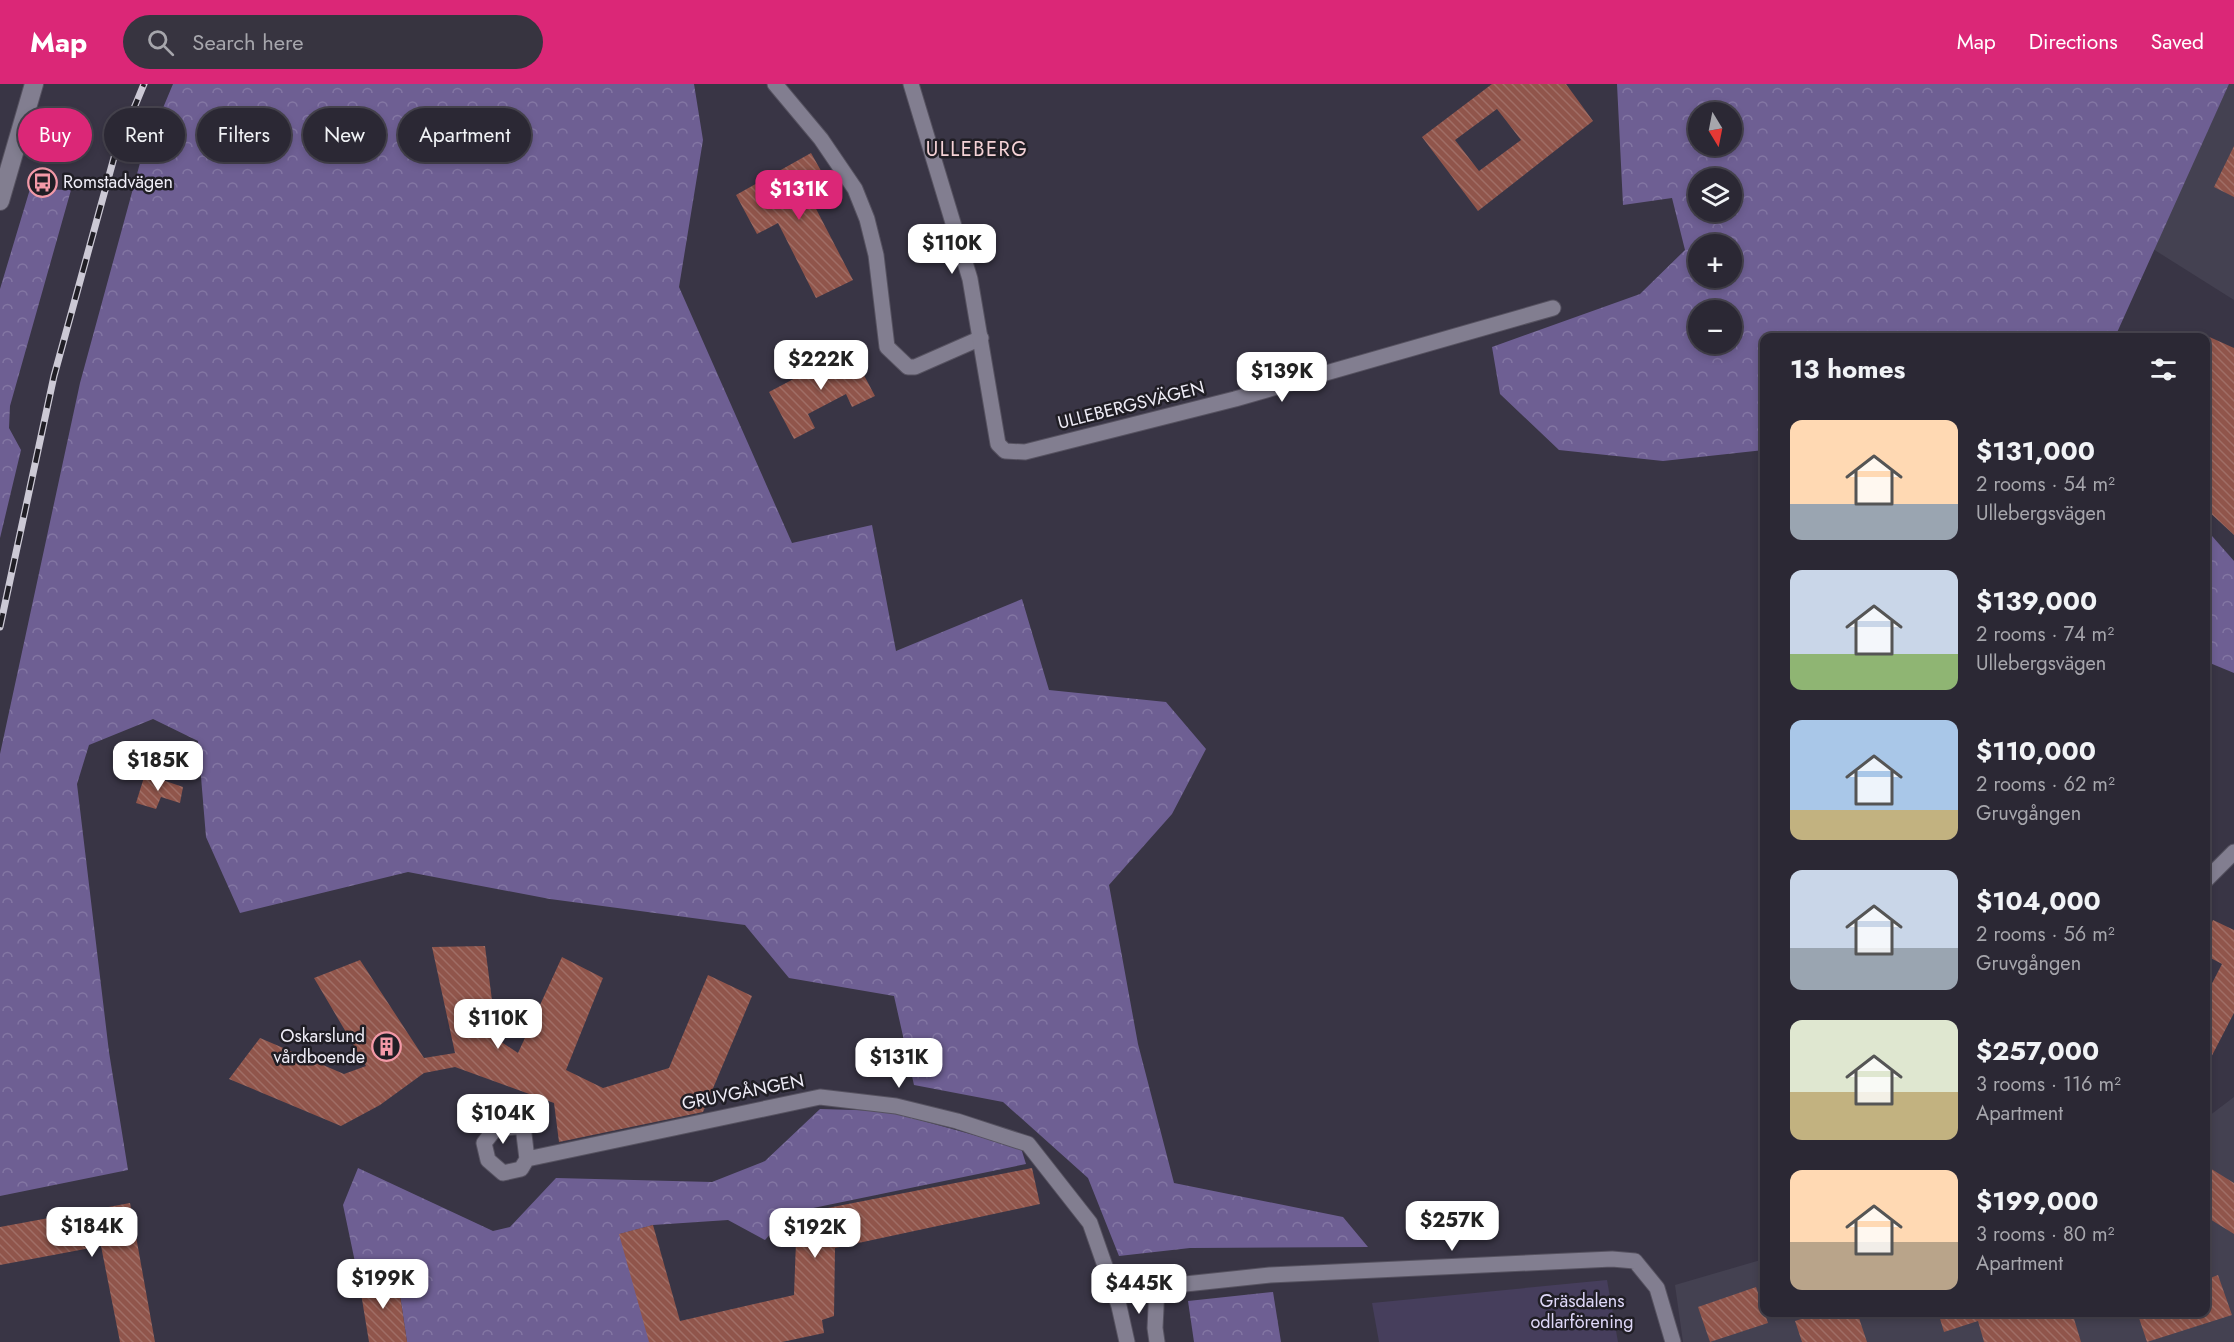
<!DOCTYPE html>
<meta charset="utf-8">
<style>
body{margin:0;font-family:Jost,sans-serif;background:#373440;color:#f1f3f6;height:100vh;display:flex;flex-direction:column;font-size:22px;white-space:nowrap}
*{box-sizing:border-box;margin:0}
p{font-size:20px;color:#a6a6ac}
.icon{flex:none;width:33px;height:33px;fill:none;stroke:currentColor;stroke-width:2;stroke-linecap:round;stroke-linejoin:round}
.map{position:relative;flex:1;overflow:hidden}
.side{position:absolute;left:1760px;top:249px;width:450px;height:984px;display:flex;flex-direction:column;background:#2b2834;border-radius:12px;box-shadow:0 3px 9px #0003,0 0 0 2px #47444f}
.side>*{flex:none}
.banner{position:absolute;left:18px;top:24px;width:570px;height:54px;display:flex;gap:12px}
.needle{width:39px;rotate:170deg}
.fabs{position:absolute;left:1688px;top:18px;display:grid;gap:12px}
.fabs a{display:grid;place-items:center;width:54px;height:54px;border-radius:50%;background:#2b2834;box-shadow:0 3px 9px #0003,0 0 0 2px #47444f;font-size:30px}
.price{position:absolute;translate:-50% -51px;padding:0 14px;border-radius:12px;background:#fff;color:#222;font-size:20px;line-height:39px;filter:drop-shadow(0 2px 3px #0008)}
.price::after{content:'';position:absolute;left:50%;top:36px;width:18px;height:14px;margin-left:-9px;background:inherit;clip-path:polygon(0 0,100% 0,50% 100%)}
.price.on{background:#db2777;color:#fff}
ul{padding:0;list-style:none}
li{display:flex;align-items:center;gap:18px;height:150px;padding:0 30px}
li span{display:grid;place-items:center;flex:none;width:168px;height:120px;border-radius:12px;color:#555}
li>.icon{margin-inline-start:auto}
span .icon{width:72px;height:72px;fill:#fffc;stroke-width:1}
li b{font-size:26px}
h2{display:flex;justify-content:space-between;align-items:center;height:72px;padding:0 30px;font-size:26px}
.tag{padding:0 21px;border-radius:27px;background:#2b2834;box-shadow:0 3px 9px #0003,0 0 0 2px #47444f;font-size:21px;line-height:54px}
.tag.on{background:#db2777;color:#fff}
header{display:flex;align-items:center;gap:36px;box-sizing:border-box;height:84px;padding:0 30px;background:#db2777;color:#fff}
header strong{font-size:28px}
nav{display:flex;gap:33px;margin-inline-start:auto;font-size:21px}
.search{width:420px;height:54px;background:#373440;display:flex;align-items:center;gap:15px;box-sizing:border-box;padding:0 21px;border-radius:33px;color:#a6a6ac;font-size:22px}
.map>svg:first-child{display:block}
.commercial{fill:#444151}
.forest{fill:url(#forest-crowns);fill-rule:evenodd}
.green{fill:#463e5c}
.building{fill:url(#building-back-hatch);fill-rule:evenodd}
.lines{fill:none;stroke-linecap:round;stroke-linejoin:round}
.street-casing{stroke:#565260;stroke-width:17}
.secondary-casing{stroke:#565260;stroke-width:20}
.street{stroke:#827e90;stroke-width:15}
.secondary{stroke:#827e90;stroke-width:18}
.rail-casing{stroke:#ccc9d5;stroke-width:7}
.rail{stroke:#201e25;stroke-width:4.5;stroke-dasharray:14;stroke-linecap:butt}
.labels{text-anchor:middle;dominant-baseline:central;stroke-width:5;stroke-linejoin:round;paint-order:stroke}
.poi-label{font-size:18px;fill:#efedf7;stroke:#201e25;text-anchor:start}
.street-label{font-size:18px;fill:#efedf7;stroke:#201e25}
.park-label{font-size:18px;fill:#dfd8f8;stroke:#201e25}
.neighbourhood-label{font-size:20px;letter-spacing:1.5px;fill:#f5d2d6;stroke:#201e25}
</style>
<header>
<strong>Map</strong>
<div class="search"><svg class="icon" aria-label="search" viewBox="0 0 24 24"><circle cx="10" cy="10" r="6"/><path d="M15 15l6 6"/></svg>Search here</div>
<nav><a>Map</a><a>Directions</a><a>Saved</a></nav>
</header>
<div class="map">
<svg width="2234" height="1258" viewBox="0 0 2234 1258">
<defs>
<pattern id="forest-crowns" width="20" height="18" patternUnits="userSpaceOnUse" patternTransform="scale(1.5)"><rect width="20" height="18" fill="#6e5f93"/><path d="M2 6a3 3 0 1 1 6 0M12 15a3 3 0 1 1 6 0" fill="none" stroke="#8376a3"/></pattern>
<pattern id="building-back-hatch" width="6" height="6" patternUnits="userSpaceOnUse" patternTransform="scale(1.5)"><rect width="6" height="6" fill="#90554b"/><path d="M-1 5l2 2M0 0l6 6M5-1l2 2" fill="none" stroke="#a06e66"/></pattern>
</defs>
<rect width="100%" height="100%" fill="#393545"/>
<g class="commercial">
<polygon points="2229,0 2234,0 2234,216 2153,165"/>
<polygon points="2234,1013 2234,1258 1683,1258 1675,1201 1764,1175 1764,1228 2205,1228 2205,1035"/>
</g>
<g class="forest">
<polygon points="173,0 694,0 703,56 679,203 792,459 872,441 896,567 1022,515 1049,606 1166,618 1206,665 1172,730 1109,801 1138,960 1174,1099 1343,1133 1368,1163 1190,1164 1119,1172 1088,1094 1003,1018 914,1001 894,912 789,894 745,841 550,815 408,788 240,829 206,753 198,657 153,635 89,661 77,700 109,968 128,1086 0,1112 0,670 80,299 140,79"/>
<path d="M1617,0H2229L2115,253L1764,254V366L1663,377L1559,366L1500,310L1492,263L1640,210L1685,166L1672,114L1623,121ZM1698,28H1731V62H1698ZM1698,94H1731V128H1698ZM1731,160V194H1698V160ZM1698,226H1731V260H1698Z"/>
<polygon points="30,105 71,106 10,322 9,344 21,366 0,454 0,205"/>
<polygon points="2205,444 2234,477 2234,589 2205,577"/>
<polygon points="820,1025 887,1027 1021,1064 1026,1080 789,1129 765,1156 728,1136 653,1141 620,1150 650,1258 407,1258 397,1191 359,1197 343,1121 358,1084 493,1147 510,1143 556,1094 712,1098 765,1077"/>
<polygon points="1273,1208 1281,1258 1194,1258 1188,1217"/>
</g>
<polygon class="green" points="1607,1196 1618,1258 1379,1258 1372,1219"/>
<g class="building">
<path d="M1492,0H1566L1593,37L1478,127L1422,53ZM1497,25L1521,56L1479,87L1455,56Z"/>
<polygon points="2234,62 2234,113 2214,103"/>
<polygon points="811,69 833,108 813,119 853,196 816,214 778,139 757,150 736,111"/>
<polygon points="2205,251 2234,264 2234,451 2205,424"/>
<polygon points="850,265 875,312 852,323 846,310 808,330 815,344 794,355 769,308"/>
<polygon points="145,690 183,703 180,719 161,713 156,725 136,719"/>
<polygon points="2213,836 2234,846 2234,929 2205,985 2205,913 2222,880 2205,871 2205,852"/>
<polygon points="485,862 497,955 518,969 562,873 603,894 566,986 603,1004 669,984 708,891 752,912 703,1028 559,1058 554,1019 455,983 424,989 380,1021 341,1042 229,995 260,954 344,990 366,982 314,894 360,876 424,974 455,969 432,863"/>
<polygon points="2205,1081 2234,1099 2234,1150 2205,1132"/>
<polygon points="1032,1084 1040,1120 835,1164 834,1232 822,1236 824,1249 782,1258 649,1258 619,1150 653,1141 680,1237 794,1211 797,1130"/>
<polygon points="130,1119 155,1258 120,1258 101,1162 0,1181 0,1143"/>
<polygon points="397,1191 407,1258 369,1258 359,1197"/>
<polygon points="2218,1191 2232,1231 2147,1258 2137,1228 2205,1228 2205,1196"/>
<polygon points="1756,1203 1768,1239 1710,1258 1698,1223"/>
<polygon points="1822,1228 1857,1228 1867,1258 1802,1258 1795,1237"/>
<polygon points="1938,1228 2072,1228 2081,1258 1984,1258 1978,1237 1944,1248"/>
</g>
<g class="lines">
<defs>
<g id="street">
<polyline points="775,0 821,55 855,105 867,135 876,171 887,263 908,283 915,283 981,254"/>
<polyline points="911,0 970,195 998,360 1005,367 1025,368 1235,315 1553,224"/>
<polyline points="2205,797 2234,768"/>
<polyline points="527,1075 523,1042 495,1045 484,1059 488,1076 503,1089 521,1085 527,1075 820,1013 896,1022 957,1037 1028,1060 1090,1139 1119,1222 1127,1258"/>
<polyline points="1157,1258 1155,1244 1157,1203 1270,1191 1612,1175 1635,1177 1657,1204 1673,1258"/>
</g>
<polyline id="secondary" points="0,117 34,0"/>
</defs>
<use href="#street" class="street-casing"/>
<use href="#secondary" class="secondary-casing"/>
<use href="#street" class="street"/>
<use href="#secondary" class="secondary"/>
<defs>
<polyline id="rail" points="0,543 54,292 115,70 144,0"/>
</defs>
<use href="#rail" class="rail-casing"/>
<use href="#rail" class="rail"/>
</g>
<defs>
<symbol id="bus-ring" viewBox="-11 -11 22 22"><circle r="9.5" fill="#201e25" stroke="#f39aa8" stroke-width="1.5"/><path d="M-5-6H5V4H4V6H2V4H-2V6H-4V4H-5ZM-3.5-4V0h7V-4ZM-3.5 1.2v1.5H-2V1.2ZM2 1.2v1.5H3.5V1.2Z" fill="#f39aa8"/></symbol>
<symbol id="building-ring" viewBox="-11 -11 22 22"><circle r="9.5" fill="#201e25" stroke="#f39aa8" stroke-width="1.5"/><path d="M-4-6H4V6H1V3H-1V6H-4ZM-2.5-4.3h1.7v1.8h-1.7ZM.8-4.3h1.7v1.8H.8ZM-2.5-1h1.7V.8h-1.7ZM.8-1h1.7V.8H.8Z" fill="#f39aa8"/></symbol>
</defs>
<g fill-rule="evenodd">
<use href="#bus-ring" x="26" y="82" width="33" height="33"/>
<use href="#building-ring" x="370" y="946" width="33" height="33"/>
</g>
<g class="labels">
<g class="poi-label">
<text x="63" y="98">Romstadvägen</text>
<text x="365" y="952" text-anchor="end">Oskarslund<tspan x="365" dy="21">vårdboende</tspan></text>
</g>
<g class="street-label">
<text transform="translate(1131 321) rotate(-14)">ULLEBERGSVÄGEN</text>
<text transform="translate(743 1008) rotate(-11)">GRUVGÅNGEN</text>
</g>
<g class="park-label">
<text x="1582" y="1217">Gräsdalens<tspan x="1582" dy="21">odlarförening</tspan></text>
</g>
<g class="neighbourhood-label">
<text x="977" y="65">ULLEBERG</text>
</g>
</g>
</svg>
<div class="fabs">
<a><svg class="needle" viewBox="-14 -14 28 28"><path d="M0-13l5 13h-10z" fill="#e53935"/><path d="M0 13l5-13h-10z" fill="#a6a6ac"/></svg></a>
<a><svg class="icon" aria-label="layers" viewBox="0 0 24 24"><path d="M12 4l9 5-9 5-9-5zM3 14l9 5 9-5"/></svg></a>
<a>+</a>
<a>−</a>
</div>
<b class="price on" style="left:799px;top:137px">$131K</b>
<b class="price" style="left:952px;top:191px">$110K</b>
<b class="price" style="left:821px;top:307px">$222K</b>
<b class="price" style="left:1282px;top:319px">$139K</b>
<b class="price" style="left:158px;top:708px">$185K</b>
<b class="price" style="left:498px;top:966px">$110K</b>
<b class="price" style="left:899px;top:1005px">$131K</b>
<b class="price" style="left:503px;top:1061px">$104K</b>
<b class="price" style="left:1452px;top:1168px">$257K</b>
<b class="price" style="left:92px;top:1174px">$184K</b>
<b class="price" style="left:815px;top:1175px">$192K</b>
<b class="price" style="left:383px;top:1226px">$199K</b>
<b class="price" style="left:1139px;top:1231px">$445K</b>
<div class="banner">
<a class="tag on">Buy</a>
<a class="tag">Rent</a>
<a class="tag">Filters</a>
<a class="tag">New</a>
<a class="tag">Apartment</a>
</div>
<section class="side">
<h2>13 homes<svg class="icon" aria-label="filters" viewBox="0 0 24 24"><path d="M4 7h16M4 17h16"/><circle cx="9" cy="7" r="2"/><circle cx="15" cy="17" r="2"/></svg></h2>
<ul>
<li><span style="background:linear-gradient(#ffd9b3 70%,#9aa5b1 0)"><svg class="icon" aria-label="home" viewBox="0 0 24 24"><path d="M3 11l9-7 9 7M6 9v11h12V9"/></svg></span><div><b>$131,000</b><p>2 rooms · 54 m²</p><p>Ullebergsvägen</p></div></li>
<li><span style="background:linear-gradient(#c9d6e8 70%,#8fb573 0)"><svg class="icon" aria-label="home" viewBox="0 0 24 24"><path d="M3 11l9-7 9 7M6 9v11h12V9"/></svg></span><div><b>$139,000</b><p>2 rooms · 74 m²</p><p>Ullebergsvägen</p></div></li>
<li><span style="background:linear-gradient(#a9c7e8 75%,#c2b280 0)"><svg class="icon" aria-label="home" viewBox="0 0 24 24"><path d="M3 11l9-7 9 7M6 9v11h12V9"/></svg></span><div><b>$110,000</b><p>2 rooms · 62 m²</p><p>Gruvgången</p></div></li>
<li><span style="background:linear-gradient(#c9d6e8 65%,#9aa5b1 0)"><svg class="icon" aria-label="home" viewBox="0 0 24 24"><path d="M3 11l9-7 9 7M6 9v11h12V9"/></svg></span><div><b>$104,000</b><p>2 rooms · 56 m²</p><p>Gruvgången</p></div></li>
<li><span style="background:linear-gradient(#dfe7d0 60%,#c2b280 0)"><svg class="icon" aria-label="home" viewBox="0 0 24 24"><path d="M3 11l9-7 9 7M6 9v11h12V9"/></svg></span><div><b>$257,000</b><p>3 rooms · 116 m²</p><p>Apartment</p></div></li>
<li><span style="background:linear-gradient(#ffd9b3 60%,#b9a48a 0)"><svg class="icon" aria-label="home" viewBox="0 0 24 24"><path d="M3 11l9-7 9 7M6 9v11h12V9"/></svg></span><div><b>$199,000</b><p>3 rooms · 80 m²</p><p>Apartment</p></div></li>
</ul>
</section>
</div>
